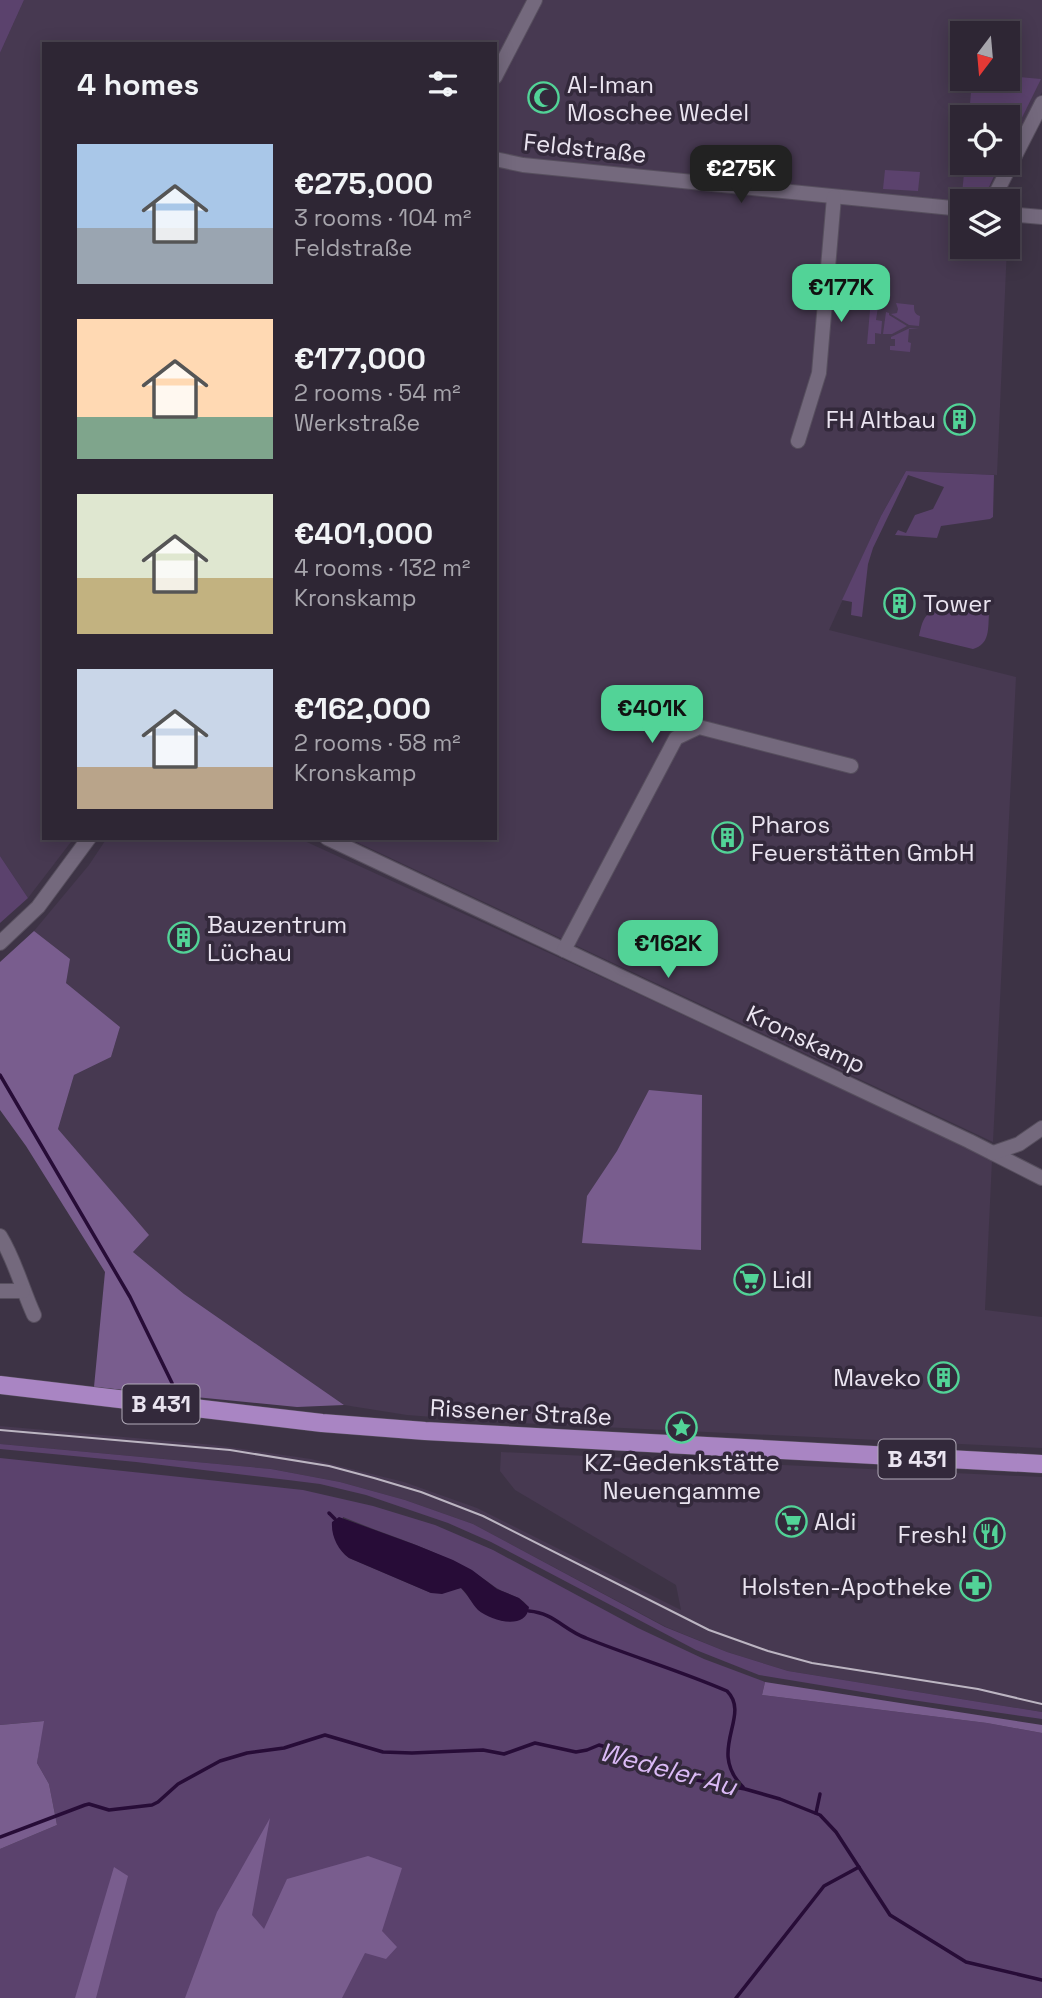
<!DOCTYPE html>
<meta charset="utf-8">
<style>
body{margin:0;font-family:"Space Grotesk",sans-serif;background:#3a3240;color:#f1f3f6;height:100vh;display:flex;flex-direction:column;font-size:26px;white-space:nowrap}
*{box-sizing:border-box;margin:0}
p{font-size:23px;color:#a7a5ac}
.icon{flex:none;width:38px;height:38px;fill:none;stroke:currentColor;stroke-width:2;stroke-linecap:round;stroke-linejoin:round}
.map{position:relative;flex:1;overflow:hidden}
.sheet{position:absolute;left:42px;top:42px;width:455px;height:798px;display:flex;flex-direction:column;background:#2e2634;border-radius:0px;box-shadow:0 4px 18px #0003,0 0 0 2px #49434f}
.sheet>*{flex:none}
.needle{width:46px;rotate:196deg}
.tools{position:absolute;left:950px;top:21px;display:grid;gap:14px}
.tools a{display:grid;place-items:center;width:70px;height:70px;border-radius:0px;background:#2e2634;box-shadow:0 4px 18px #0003,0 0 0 2px #49434f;font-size:35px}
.price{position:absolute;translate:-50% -60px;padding:0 16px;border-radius:14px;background:#52d397;color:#111;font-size:23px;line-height:46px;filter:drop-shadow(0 2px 4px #0008)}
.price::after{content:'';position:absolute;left:50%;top:42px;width:21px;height:16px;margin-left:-10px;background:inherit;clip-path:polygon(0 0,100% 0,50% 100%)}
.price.current{background:#222;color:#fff}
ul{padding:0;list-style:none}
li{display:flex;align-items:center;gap:21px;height:175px;padding:0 35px}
li span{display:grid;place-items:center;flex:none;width:196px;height:140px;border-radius:0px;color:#555}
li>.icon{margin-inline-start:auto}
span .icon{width:84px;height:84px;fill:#fffc;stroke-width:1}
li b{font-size:30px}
h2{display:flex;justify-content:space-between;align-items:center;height:84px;padding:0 35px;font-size:30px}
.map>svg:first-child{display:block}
.built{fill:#473951;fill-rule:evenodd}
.green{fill:#5b426d;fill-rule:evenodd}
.forest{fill:#795d8e}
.water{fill:#270c37}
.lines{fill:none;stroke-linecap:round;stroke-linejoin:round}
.stream{stroke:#270c37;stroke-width:3.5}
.minor-casing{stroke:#574f5e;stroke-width:16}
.major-casing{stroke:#574f5e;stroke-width:19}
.minor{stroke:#74697d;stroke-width:14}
.major{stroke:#a985c3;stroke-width:18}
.tram{stroke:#bcb5c2;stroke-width:2}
.labels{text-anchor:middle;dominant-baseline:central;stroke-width:7;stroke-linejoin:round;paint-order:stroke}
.shield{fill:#33293b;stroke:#b3acba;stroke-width:2}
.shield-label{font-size:23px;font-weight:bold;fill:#eae4f0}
.poi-label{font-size:24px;fill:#eae4f0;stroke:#33293b;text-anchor:start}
.street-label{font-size:24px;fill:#eae4f0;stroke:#33293b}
.water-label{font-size:26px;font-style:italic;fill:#dbbaf6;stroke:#33293b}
</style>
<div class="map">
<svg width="1042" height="1998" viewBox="0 0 1042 1998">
<rect width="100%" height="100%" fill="#3d3345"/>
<g class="built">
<path d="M24,0H1042V92L1008,161V117H962V163H1007L988,201H962V247H1007L997,475L906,471L881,516L829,630L1016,677L993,1142L348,838H495V44H44V838H74L28,898L0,856V53ZM962,33H1008V79H962Z"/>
<polygon points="107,838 298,838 619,985 992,1160 985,1310 1042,1317 1042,1448 499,1422 407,1415 344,1405 184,1294 133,1252 148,1235 58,1129 74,1075 111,1057 120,1027 66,983 34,931 89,865"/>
<polygon points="0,1426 214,1445 311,1459 404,1482 477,1508 681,1610 676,1585 515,1490 500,1471 501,1452 1042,1477 1042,1712 788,1671 727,1652 666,1627 473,1524 405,1500 340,1482 271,1469 0,1444"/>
</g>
<g class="green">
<polygon points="0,0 24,0 0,53"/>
<polygon points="1008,76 1041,79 1008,146 1008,117 969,117 972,79 1008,79"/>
<polygon points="965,163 1000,163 988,189 981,197 962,194"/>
<polygon points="885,170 920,172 918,191 883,189"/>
<polygon points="871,299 879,300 876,320 882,321 881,334 875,333 875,344 867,344"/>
<path d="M896,303L914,305C914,310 914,314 920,316L919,326L909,325L891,314L897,313L898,309Z"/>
<polygon points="886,312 889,313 889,315 907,326 892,334 883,334"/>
<polygon points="910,328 919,328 909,329 908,342 911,343 910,352 890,350 890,346 895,346 895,339 891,339 891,337"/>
<polygon points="906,471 994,475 993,517 990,519 941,526 937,538 895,535 898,530 906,533 915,515 933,509 944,487 908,475 873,548 868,564 862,617 851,615 852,602 842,600 881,516"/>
<path d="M937,610L989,613C988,629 990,644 973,649L919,636C922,624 923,613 937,610Z"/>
<polygon points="0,856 28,898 0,923"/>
<polygon points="0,1444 271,1469 340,1482 405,1500 473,1524 665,1627 727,1652 788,1671 1042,1712 1042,1719 905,1699 759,1675 696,1650 491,1542 448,1523 366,1495 320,1484 288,1480 136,1462 0,1449"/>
<path d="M0,1458L303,1490L373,1506L435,1525L493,1550L638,1628L704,1659L765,1682L762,1695L987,1723L1042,1733V1998H0V1849L57,1825L49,1784L37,1763L43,1721L0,1725ZM343,1517C384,1534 428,1547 468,1569C478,1574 486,1581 495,1587C506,1595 526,1596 529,1611L503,1621L480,1611L461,1588L431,1593L349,1558C333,1546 340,1535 343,1517Z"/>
</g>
<g class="forest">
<polygon points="34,931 70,959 66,983 120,1027 111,1057 74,1075 58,1129 149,1235 133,1252 184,1294 344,1405 297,1407 94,1387 105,1272 26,1146 0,1110 0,962"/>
<polygon points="649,1090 702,1095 701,1250 582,1243 587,1196 617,1151"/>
<polygon points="765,1682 1042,1725 1042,1733 987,1723 762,1695"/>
<polygon points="44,1721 37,1763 49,1784 57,1825 0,1849 0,1725"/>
<polygon points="270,1818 252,1915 264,1929 287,1879 368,1856 402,1868 382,1931 397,1947 386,1959 365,1953 342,1998 185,1998 217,1912"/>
<polygon points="114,1867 128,1876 96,1998 75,1998"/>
</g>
<path class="water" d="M339,1517L416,1545L453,1560L472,1570L497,1589L519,1598L529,1607C526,1631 491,1621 478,1610C471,1603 468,1594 461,1588L442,1594L431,1593L349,1558C338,1550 331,1536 332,1522Z"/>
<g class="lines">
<g class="stream">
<polyline points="0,1075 130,1297 172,1383"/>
<polyline points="329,1513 335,1519"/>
<path d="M529,1611C554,1613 564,1630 586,1638C633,1657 681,1671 727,1691C752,1716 706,1750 743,1787"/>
<polyline points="816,1813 820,1794"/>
<polyline points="0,1837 85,1805 89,1804 109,1810 152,1805 158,1802 178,1784 220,1761 247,1753 284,1748 325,1735 383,1752 412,1753 483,1750 504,1754 535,1743 576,1752 587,1750 599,1745 655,1761 691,1779 745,1789 780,1799 820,1815 836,1832 890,1915 966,1962 1042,1980"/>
<polyline points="736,1998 824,1886 859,1867"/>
</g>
<defs>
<g id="minor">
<polyline points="495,77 535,0"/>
<polyline points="495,159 523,165 962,209"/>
<polyline points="992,201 1042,103"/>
<polyline points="1008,214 1042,217"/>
<polyline points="798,441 819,373 834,197"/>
<polyline points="327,838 969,1141 1042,1178"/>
<polyline points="0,943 38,907 89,838"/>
<polyline points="564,950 676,738 699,727 851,766"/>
<polyline points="993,1153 1019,1144 1042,1128"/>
<path d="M0,1236C15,1260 22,1289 34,1315"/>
<polyline points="0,1291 23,1291"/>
</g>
<polyline id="major" points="0,1385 322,1423 425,1431 1042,1464"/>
</defs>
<use href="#minor" class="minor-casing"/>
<use href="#major" class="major-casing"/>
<use href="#minor" class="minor"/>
<use href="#major" class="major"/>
<polyline class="tram" points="0,1430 230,1450 329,1466 374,1478 421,1492 483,1516 709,1630 768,1651 812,1663 978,1689 1042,1704"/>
</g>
<defs>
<symbol id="mosque-ring" viewBox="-11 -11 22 22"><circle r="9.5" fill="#33293b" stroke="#52d397" stroke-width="1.5"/><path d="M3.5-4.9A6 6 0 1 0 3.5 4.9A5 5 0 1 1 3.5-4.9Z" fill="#52d397"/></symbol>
<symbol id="building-ring" viewBox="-11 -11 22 22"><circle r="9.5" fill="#33293b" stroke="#52d397" stroke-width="1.5"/><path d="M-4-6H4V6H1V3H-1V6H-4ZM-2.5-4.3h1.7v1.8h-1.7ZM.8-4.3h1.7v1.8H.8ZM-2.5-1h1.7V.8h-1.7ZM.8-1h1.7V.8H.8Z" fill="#52d397"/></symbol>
<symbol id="supermarket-ring" viewBox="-11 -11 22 22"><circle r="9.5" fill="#33293b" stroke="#52d397" stroke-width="1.5"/><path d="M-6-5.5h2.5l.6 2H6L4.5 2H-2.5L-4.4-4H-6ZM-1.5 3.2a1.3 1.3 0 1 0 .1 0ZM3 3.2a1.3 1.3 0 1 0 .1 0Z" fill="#52d397"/></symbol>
<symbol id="sight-ring" viewBox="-11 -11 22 22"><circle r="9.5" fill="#33293b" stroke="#52d397" stroke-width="1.5"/><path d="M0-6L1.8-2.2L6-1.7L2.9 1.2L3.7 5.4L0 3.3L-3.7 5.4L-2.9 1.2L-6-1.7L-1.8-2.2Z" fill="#52d397"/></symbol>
<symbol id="restaurant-ring" viewBox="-11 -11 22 22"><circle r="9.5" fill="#33293b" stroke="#52d397" stroke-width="1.5"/><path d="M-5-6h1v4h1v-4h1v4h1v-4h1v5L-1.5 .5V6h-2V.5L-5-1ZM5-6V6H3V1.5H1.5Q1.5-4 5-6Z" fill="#52d397"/></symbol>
<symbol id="pharmacy-ring" viewBox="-11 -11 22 22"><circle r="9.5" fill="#33293b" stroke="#52d397" stroke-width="1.5"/><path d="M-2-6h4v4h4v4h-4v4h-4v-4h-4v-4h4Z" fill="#52d397"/></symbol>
</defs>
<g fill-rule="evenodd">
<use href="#mosque-ring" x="526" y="80" width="35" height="35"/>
<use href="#building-ring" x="942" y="402" width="35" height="35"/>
<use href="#building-ring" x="882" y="586" width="35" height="35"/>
<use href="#building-ring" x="710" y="820" width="35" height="35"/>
<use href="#building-ring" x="166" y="920" width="35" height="35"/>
<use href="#supermarket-ring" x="732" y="1262" width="35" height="35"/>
<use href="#building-ring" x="926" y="1360" width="35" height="35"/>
<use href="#sight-ring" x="664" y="1410" width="35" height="35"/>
<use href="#supermarket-ring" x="774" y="1504" width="35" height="35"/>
<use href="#restaurant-ring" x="972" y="1516" width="35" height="35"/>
<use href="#pharmacy-ring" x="958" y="1568" width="35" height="35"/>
</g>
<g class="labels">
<g class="shield">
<rect x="122.5" y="1384.5" width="77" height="39" rx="5"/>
<rect x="878.5" y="1439.5" width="77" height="39" rx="5"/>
</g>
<g class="shield-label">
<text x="161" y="1404">B 431</text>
<text x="917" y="1459">B 431</text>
</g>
<g class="poi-label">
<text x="567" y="84">Al-Iman<tspan x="567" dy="28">Moschee Wedel</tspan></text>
<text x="936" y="419" text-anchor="end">FH Altbau</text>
<text x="923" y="603">Tower</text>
<text x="751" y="824">Pharos<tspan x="751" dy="28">Feuerstätten GmbH</tspan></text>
<text x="207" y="924">Bauzentrum<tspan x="207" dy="28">Lüchau</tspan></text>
<text x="772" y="1279">Lidl</text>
<text x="921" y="1377" text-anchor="end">Maveko</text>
<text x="682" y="1462" text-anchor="middle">KZ-Gedenkstätte<tspan x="682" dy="28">Neuengamme</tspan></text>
<text x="814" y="1521">Aldi</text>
<text x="967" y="1534" text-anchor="end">Fresh!</text>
<text x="952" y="1586" text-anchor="end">Holsten-Apotheke</text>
</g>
<g class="street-label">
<text transform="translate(585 148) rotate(6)">Feldstraße</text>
<text transform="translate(806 1039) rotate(25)">Kronskamp</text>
<text transform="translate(521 1412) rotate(3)">Rissener Straße</text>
</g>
<g class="water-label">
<text transform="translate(668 1769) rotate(15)">Wedeler Au</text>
</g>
</g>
</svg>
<div class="tools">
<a><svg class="needle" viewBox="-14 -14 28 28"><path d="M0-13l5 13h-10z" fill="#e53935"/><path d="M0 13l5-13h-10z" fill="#a7a5ac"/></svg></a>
<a><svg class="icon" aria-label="locate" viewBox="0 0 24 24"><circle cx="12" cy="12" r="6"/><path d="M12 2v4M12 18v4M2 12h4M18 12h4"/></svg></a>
<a><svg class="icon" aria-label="layers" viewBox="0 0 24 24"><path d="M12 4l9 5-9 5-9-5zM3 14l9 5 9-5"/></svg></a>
</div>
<b class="price current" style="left:741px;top:205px">€275K</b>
<b class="price" style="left:841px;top:324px">€177K</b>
<b class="price" style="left:652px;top:745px">€401K</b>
<b class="price" style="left:668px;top:980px">€162K</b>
<section class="sheet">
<h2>4 homes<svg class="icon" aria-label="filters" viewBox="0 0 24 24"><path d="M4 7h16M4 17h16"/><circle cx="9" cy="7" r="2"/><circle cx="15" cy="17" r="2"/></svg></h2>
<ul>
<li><span style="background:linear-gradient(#a9c7e8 60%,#9aa5b1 0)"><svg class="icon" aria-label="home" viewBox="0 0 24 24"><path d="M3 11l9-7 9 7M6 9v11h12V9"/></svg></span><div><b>€275,000</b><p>3 rooms · 104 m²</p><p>Feldstraße</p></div></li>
<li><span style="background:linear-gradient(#ffd9b3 70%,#7fa58c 0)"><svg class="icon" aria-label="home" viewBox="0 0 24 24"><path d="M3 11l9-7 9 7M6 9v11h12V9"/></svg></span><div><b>€177,000</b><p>2 rooms · 54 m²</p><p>Werkstraße</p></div></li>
<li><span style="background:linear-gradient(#dfe7d0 60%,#c2b280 0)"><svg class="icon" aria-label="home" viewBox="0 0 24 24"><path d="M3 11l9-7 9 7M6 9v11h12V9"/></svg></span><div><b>€401,000</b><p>4 rooms · 132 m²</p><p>Kronskamp</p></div></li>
<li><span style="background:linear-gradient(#c9d6e8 70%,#b9a48a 0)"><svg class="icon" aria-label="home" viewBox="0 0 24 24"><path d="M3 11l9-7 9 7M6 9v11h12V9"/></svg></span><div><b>€162,000</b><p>2 rooms · 58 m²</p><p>Kronskamp</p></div></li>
</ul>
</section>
</div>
